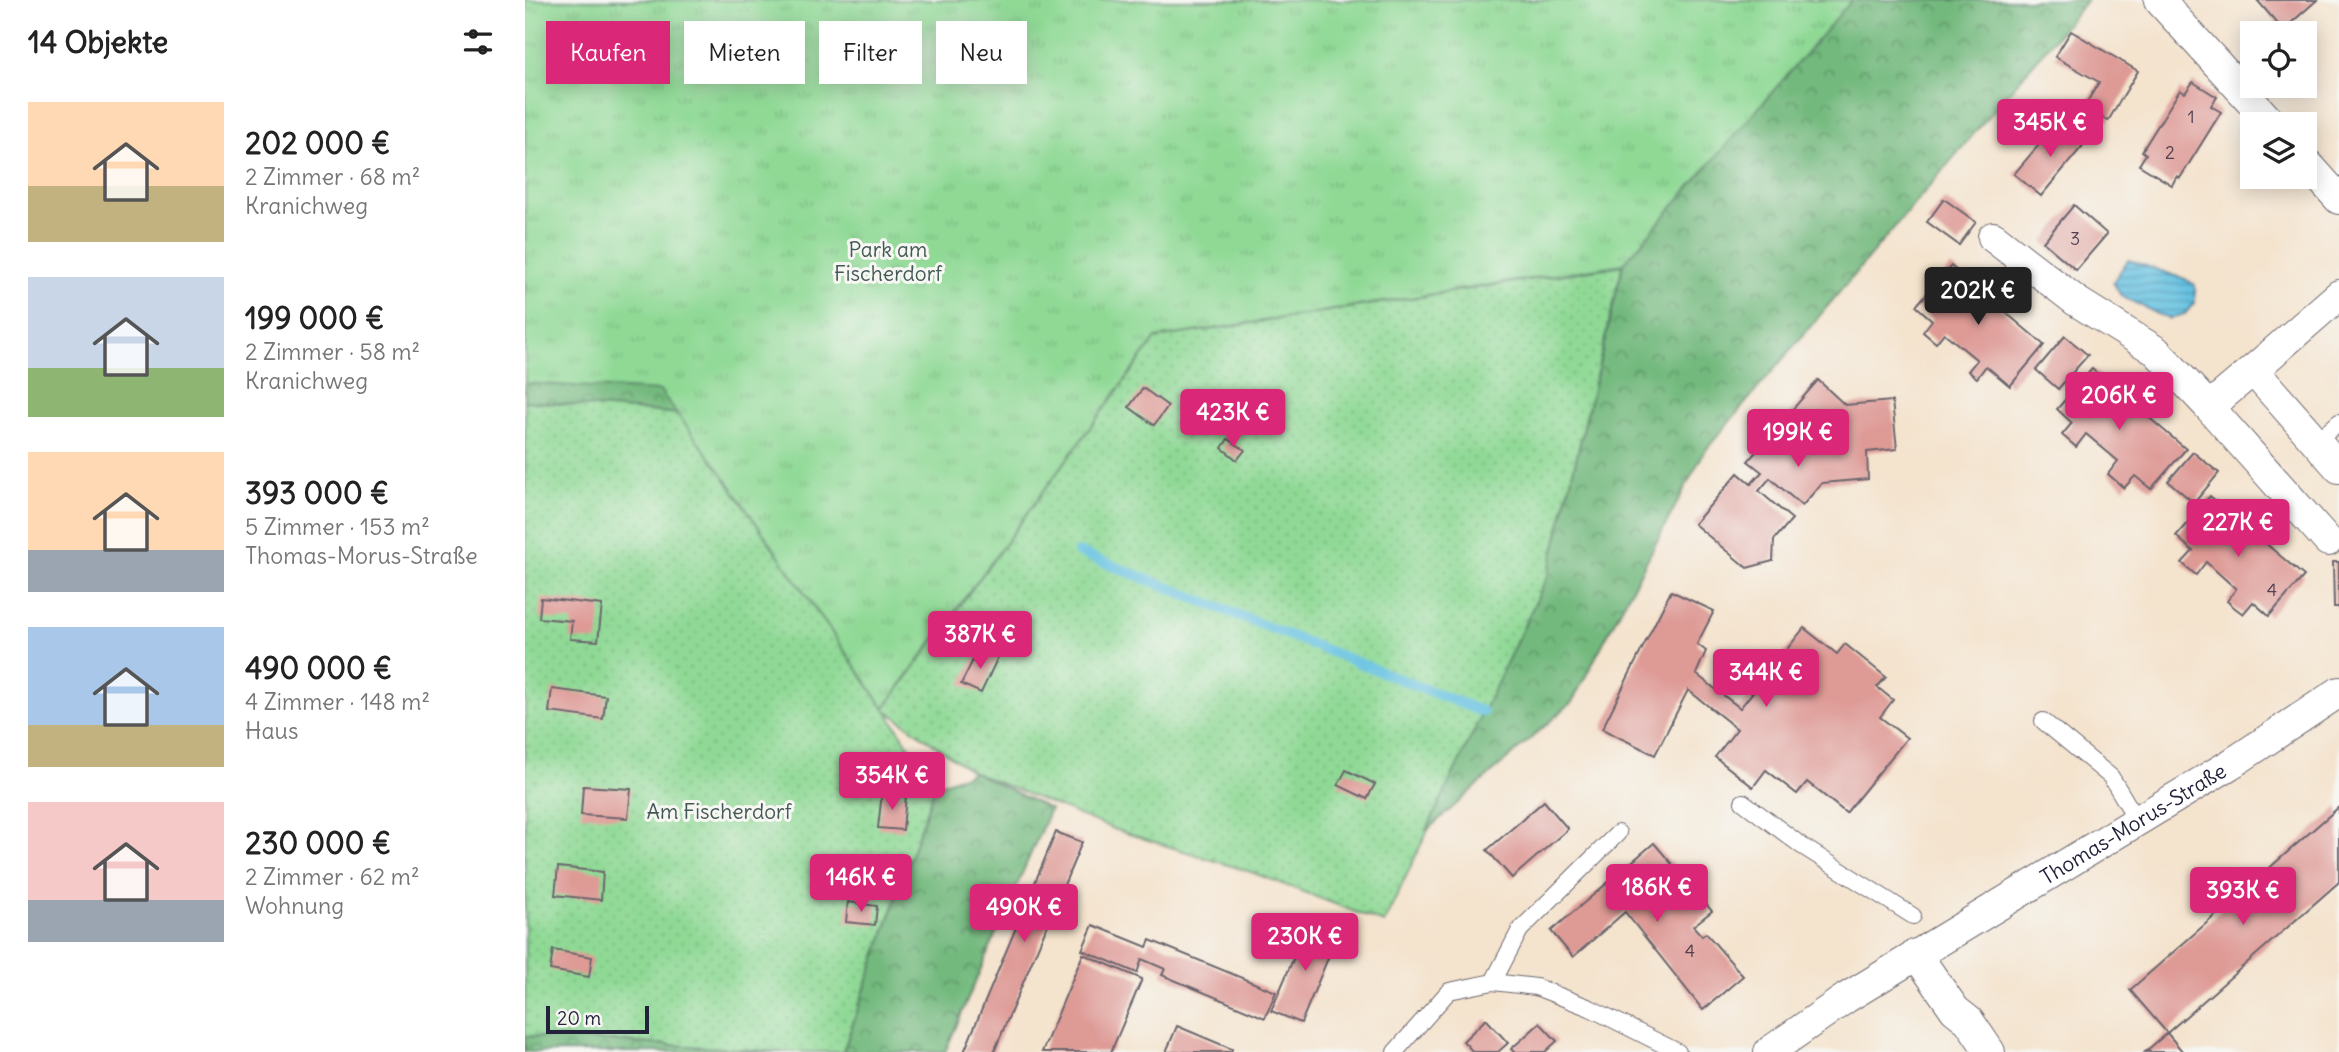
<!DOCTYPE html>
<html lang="de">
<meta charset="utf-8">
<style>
body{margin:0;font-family:Delius,sans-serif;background:#f6f6f6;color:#222;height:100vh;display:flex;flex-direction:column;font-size:26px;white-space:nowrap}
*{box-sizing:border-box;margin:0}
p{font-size:23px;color:#767676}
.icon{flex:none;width:38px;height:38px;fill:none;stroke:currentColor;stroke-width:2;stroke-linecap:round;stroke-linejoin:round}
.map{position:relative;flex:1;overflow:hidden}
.details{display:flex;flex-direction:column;background:#fff;width:525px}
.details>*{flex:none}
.hud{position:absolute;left:21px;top:21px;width:665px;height:63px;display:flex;gap:14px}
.fabs{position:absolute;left:1715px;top:21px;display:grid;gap:14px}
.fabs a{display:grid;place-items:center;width:77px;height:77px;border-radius:0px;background:#fff;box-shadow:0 4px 18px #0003;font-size:35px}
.scale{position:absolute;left:21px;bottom:18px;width:103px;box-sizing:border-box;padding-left:7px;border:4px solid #22223b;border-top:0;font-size:19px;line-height:24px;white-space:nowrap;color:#22223b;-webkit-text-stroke:5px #f6f6f2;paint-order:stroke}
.price{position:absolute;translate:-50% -60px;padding:0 16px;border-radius:7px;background:#db2777;color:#fff;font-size:23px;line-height:46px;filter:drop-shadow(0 2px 4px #0008)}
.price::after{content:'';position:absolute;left:50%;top:42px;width:21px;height:16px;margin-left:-10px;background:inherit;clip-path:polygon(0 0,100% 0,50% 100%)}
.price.on{background:#222;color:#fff}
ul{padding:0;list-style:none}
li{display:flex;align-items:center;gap:21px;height:175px;padding:0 28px}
li span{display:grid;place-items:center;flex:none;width:196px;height:140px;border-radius:0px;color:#555}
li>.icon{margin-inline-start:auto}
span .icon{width:84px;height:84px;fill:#fffc;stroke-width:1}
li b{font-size:30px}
h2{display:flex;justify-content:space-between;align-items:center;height:84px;padding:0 28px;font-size:30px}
.chip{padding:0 24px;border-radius:0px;background:#fff;box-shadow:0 4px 18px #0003;font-size:24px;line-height:63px}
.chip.on{background:#db2777;color:#fff}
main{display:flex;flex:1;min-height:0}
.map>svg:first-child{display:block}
.grass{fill:url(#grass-dots);stroke:#587e68;stroke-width:2}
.forest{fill:url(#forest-crowns);stroke:#4a6e5c;stroke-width:2}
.park{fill:url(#park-tufts);stroke:#587e68;stroke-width:2}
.water{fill:url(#water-rules);stroke:#42728e;stroke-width:2}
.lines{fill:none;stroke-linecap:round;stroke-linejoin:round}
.stream{stroke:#63c1e1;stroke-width:10}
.building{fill:#de9a95}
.lane-casing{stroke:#6c666e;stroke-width:18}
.street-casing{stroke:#6c666e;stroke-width:32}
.lane{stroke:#fff;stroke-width:16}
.street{stroke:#fff;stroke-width:30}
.labels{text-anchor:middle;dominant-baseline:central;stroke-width:6;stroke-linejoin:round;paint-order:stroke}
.number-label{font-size:18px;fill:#514052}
.park-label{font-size:21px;fill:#435956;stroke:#f6f6f2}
.street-label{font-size:21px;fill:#22223b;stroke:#f6f6f2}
</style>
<main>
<section class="details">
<h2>14 Objekte<svg class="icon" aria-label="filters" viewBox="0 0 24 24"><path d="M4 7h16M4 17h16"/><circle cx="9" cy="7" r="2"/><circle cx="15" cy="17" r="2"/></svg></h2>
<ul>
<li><span style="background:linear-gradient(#ffd9b3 60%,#c2b280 0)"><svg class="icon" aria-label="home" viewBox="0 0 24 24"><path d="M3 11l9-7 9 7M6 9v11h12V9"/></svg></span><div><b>202 000 €</b><p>2 Zimmer · 68 m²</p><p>Kranichweg</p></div></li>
<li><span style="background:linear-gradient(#c9d6e8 65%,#8fb573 0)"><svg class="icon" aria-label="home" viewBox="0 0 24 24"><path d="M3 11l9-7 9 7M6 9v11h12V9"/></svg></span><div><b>199 000 €</b><p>2 Zimmer · 58 m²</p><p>Kranichweg</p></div></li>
<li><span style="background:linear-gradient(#ffd9b3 70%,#9aa5b1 0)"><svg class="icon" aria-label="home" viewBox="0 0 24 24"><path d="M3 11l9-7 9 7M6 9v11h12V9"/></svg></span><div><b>393 000 €</b><p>5 Zimmer · 153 m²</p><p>Thomas-Morus-Straße</p></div></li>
<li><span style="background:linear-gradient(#a9c7e8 70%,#c2b280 0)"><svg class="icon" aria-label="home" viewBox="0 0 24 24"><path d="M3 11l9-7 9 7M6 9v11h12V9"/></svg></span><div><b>490 000 €</b><p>4 Zimmer · 148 m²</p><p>Haus</p></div></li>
<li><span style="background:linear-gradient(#f6c9c9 70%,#9aa5b1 0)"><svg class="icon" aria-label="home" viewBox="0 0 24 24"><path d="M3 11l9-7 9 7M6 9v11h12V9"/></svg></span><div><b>230 000 €</b><p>2 Zimmer · 62 m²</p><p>Wohnung</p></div></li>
</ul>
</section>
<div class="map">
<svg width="1814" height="1052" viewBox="0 0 1814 1052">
<defs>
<pattern id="grass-dots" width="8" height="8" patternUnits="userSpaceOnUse" patternTransform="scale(1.75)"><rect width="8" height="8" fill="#8fd995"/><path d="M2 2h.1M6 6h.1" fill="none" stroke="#7bba81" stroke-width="1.8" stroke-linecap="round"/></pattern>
<pattern id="forest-crowns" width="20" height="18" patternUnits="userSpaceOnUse" patternTransform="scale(1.75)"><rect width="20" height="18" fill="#73b97e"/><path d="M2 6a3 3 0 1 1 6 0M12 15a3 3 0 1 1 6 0" fill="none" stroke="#5e9668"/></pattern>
<pattern id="park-tufts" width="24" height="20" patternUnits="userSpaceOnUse" patternTransform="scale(1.75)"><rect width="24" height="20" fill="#8fd995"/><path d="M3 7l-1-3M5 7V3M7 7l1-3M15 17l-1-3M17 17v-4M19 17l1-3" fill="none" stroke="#7bba81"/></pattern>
<pattern id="water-rules" width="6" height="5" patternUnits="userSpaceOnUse" patternTransform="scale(1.75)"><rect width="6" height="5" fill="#63c1e1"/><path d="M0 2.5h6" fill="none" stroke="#519cb8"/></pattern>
</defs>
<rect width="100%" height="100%" fill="#f6f6f2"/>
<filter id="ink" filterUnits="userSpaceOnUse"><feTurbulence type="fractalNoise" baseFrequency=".0143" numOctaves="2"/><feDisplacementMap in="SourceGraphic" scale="14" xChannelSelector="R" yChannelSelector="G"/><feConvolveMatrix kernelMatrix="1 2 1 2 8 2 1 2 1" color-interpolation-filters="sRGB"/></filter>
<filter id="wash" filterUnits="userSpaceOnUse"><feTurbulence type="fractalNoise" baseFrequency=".00686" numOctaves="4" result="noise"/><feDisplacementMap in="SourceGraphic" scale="28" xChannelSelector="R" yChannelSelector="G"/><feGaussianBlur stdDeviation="1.57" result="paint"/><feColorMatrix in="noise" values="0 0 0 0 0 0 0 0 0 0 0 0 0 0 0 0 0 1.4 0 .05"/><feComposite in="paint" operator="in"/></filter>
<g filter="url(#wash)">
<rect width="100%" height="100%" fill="#f4e3cd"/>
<polygon class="grass" points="1098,264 1023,576 859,923 726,872 591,830 448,772 361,710 410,786 318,1052 258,1052 0,1036 0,383 135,391 194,469 360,708 631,337"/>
<g class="forest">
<polygon points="0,0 1562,0 1179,452 1047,702 901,831 1023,576 1098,265 631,338 359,708 156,414 0,401"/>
<polygon points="448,772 525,809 420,1052 318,1052 410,786"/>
<polygon points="0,1036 258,1052 0,1052"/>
</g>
<polygon class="park" points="0,0 1327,0 1098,264 631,338 359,708 194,469 135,391 0,383"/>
<polygon class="water" points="1603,260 1660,279 1670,285 1670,302 1660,314 1643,319 1596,296 1588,282"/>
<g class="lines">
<polyline class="stream" points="553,552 958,712"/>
</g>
<g id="blocks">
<g class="building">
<polygon points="1732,0 1792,0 1758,30"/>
<polygon points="1546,31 1613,71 1583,121 1559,107 1574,82 1530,57"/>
<polygon points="1668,82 1692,97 1686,106 1696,112 1655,178 1652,176 1647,185 1614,165 1621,154 1617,151 1655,90 1660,93"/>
<polygon points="1534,121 1560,143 1516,196 1489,174"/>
<polygon points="1419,199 1451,222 1434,245 1402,222"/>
<polygon points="1549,205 1582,234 1551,270 1518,242"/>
<polygon points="1426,266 1519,345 1485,386 1461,366 1452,378 1443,371 1452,360 1419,333 1411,343 1398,332 1407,320 1391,306"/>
<polygon points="1540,336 1563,355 1533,389 1511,370"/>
<polygon points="1567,369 1661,449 1626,489 1610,476 1599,488 1583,474 1593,461 1561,434 1551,447 1537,435 1547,423 1532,409"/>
<polygon points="1293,380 1320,405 1367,401 1372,449 1342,452 1343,479 1297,483 1277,506 1245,478 1234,491 1267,519 1249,540 1248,561 1222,568 1169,524 1213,473 1226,484 1237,472 1223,461"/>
<polygon points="618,388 643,406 629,425 604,407"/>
<polygon points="703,439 720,450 712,460 697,448"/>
<polygon points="1668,452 1694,473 1669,503 1643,481"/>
<polygon points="1685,496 1779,576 1744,616 1728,602 1718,614 1710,608 1702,601 1711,589 1681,562 1671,575 1657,563 1668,551 1651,536"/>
<polygon points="1808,562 1814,562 1814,607 1809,607"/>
<polygon points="1146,591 1189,611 1172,644 1181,651 1171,674 1215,708 1279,628 1312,654 1320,644 1361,677 1352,687 1368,700 1355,717 1382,738 1321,813 1282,782 1272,794 1241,770 1228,787 1190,757 1212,729 1163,690 1130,755 1077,729"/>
<polygon points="16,598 77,605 73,641 45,639 47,621 14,618"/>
<polygon points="454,648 473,657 456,693 436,684"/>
<polygon points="27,689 81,696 78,719 24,712"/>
<polygon points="821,770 850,784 842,799 813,785"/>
<polygon points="58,786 106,789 103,818 56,815"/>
<polygon points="357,793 381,795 378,830 353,828"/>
<polygon points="1019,801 1043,829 987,878 962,850"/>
<polygon points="1814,807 1814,882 1642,1033 1605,990"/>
<polygon points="531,832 557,842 469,1052 439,1052"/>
<polygon points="1129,843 1187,911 1168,926 1177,936 1181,933 1218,976 1178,1010 1100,912 1048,957 1026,931"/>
<polygon points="33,867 78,872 76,900 30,895"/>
<polygon points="323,902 352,906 350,925 321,922"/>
<polygon points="784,922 813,934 776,1023 746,1011"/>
<polygon points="568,925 622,947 625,940 751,992 740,1018 637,975 640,969 617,959 612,973 557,950"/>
<polygon points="28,950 67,957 64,977 25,970"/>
<polygon points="558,954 617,979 586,1052 517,1052"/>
<polygon points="961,1019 983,1043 973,1052 948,1052 938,1041"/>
<polygon points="1015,1023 1032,1041 1020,1052 989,1052 986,1049"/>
<polygon points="652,1026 707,1049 706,1052 641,1052"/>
<polygon points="1642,1033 1658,1052 1620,1052"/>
</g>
</g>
</g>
<g filter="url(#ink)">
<use href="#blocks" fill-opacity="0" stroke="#6c666e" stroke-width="2"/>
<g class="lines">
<defs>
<g id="lane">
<polyline points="1790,443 1814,422"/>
<polyline points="1518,721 1586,777 1612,820"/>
<polyline points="1218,802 1277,846 1388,916"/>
<polyline points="968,982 995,930 1093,833"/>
<polyline points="870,1052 924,991 968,982 1011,987 1065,1008 1153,1052"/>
</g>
<g id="street">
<polyline points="1634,0 1747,124"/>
<polyline points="1780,161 1814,199"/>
<polyline points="1468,237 1551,301 1631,351 1684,407 1728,370"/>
<polyline points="1814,295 1728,370 1814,468"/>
<polyline points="1684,407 1803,541"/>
<polyline points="1391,954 1430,1010 1444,1021 1465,1052"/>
<path id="s1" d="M1244,1052L1321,998L1709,762L1814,692"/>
</g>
</defs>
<use href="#lane" class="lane-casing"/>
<use href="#street" class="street-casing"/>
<use href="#lane" class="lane"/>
<use href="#street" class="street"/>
</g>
</g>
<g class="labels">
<g class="number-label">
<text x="1666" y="116">1</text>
<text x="1645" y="152">2</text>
<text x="1550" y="238">3</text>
<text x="1747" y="589">4</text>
<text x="1165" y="950">4</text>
</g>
<g class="park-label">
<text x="363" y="249">Park am<tspan x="363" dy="24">Fischerdorf</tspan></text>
<text x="194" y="811">Am Fischerdorf</text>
</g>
<g class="street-label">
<text stroke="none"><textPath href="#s1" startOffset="430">Thomas-Morus-Straße</textPath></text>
</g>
</g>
</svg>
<div class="fabs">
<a><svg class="icon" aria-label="locate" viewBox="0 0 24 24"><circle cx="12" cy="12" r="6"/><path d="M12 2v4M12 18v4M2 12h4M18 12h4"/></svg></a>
<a><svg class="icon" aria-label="layers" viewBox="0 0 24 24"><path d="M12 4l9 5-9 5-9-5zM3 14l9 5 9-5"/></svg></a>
</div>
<div class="scale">20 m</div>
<b class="price" style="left:1525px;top:159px">345K €</b>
<b class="price on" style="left:1453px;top:327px">202K €</b>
<b class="price" style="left:1594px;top:432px">206K €</b>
<b class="price" style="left:708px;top:449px">423K €</b>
<b class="price" style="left:1273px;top:469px">199K €</b>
<b class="price" style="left:1713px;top:559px">227K €</b>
<b class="price" style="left:455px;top:671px">387K €</b>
<b class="price" style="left:1241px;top:709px">344K €</b>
<b class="price" style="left:367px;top:812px">354K €</b>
<b class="price" style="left:336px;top:914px">146K €</b>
<b class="price" style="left:1132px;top:924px">186K €</b>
<b class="price" style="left:1718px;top:927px">393K €</b>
<b class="price" style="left:499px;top:944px">490K €</b>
<b class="price" style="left:780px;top:973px">230K €</b>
<div class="hud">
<a class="chip on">Kaufen</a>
<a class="chip">Mieten</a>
<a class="chip">Filter</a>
<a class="chip">Neu</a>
</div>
</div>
</main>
